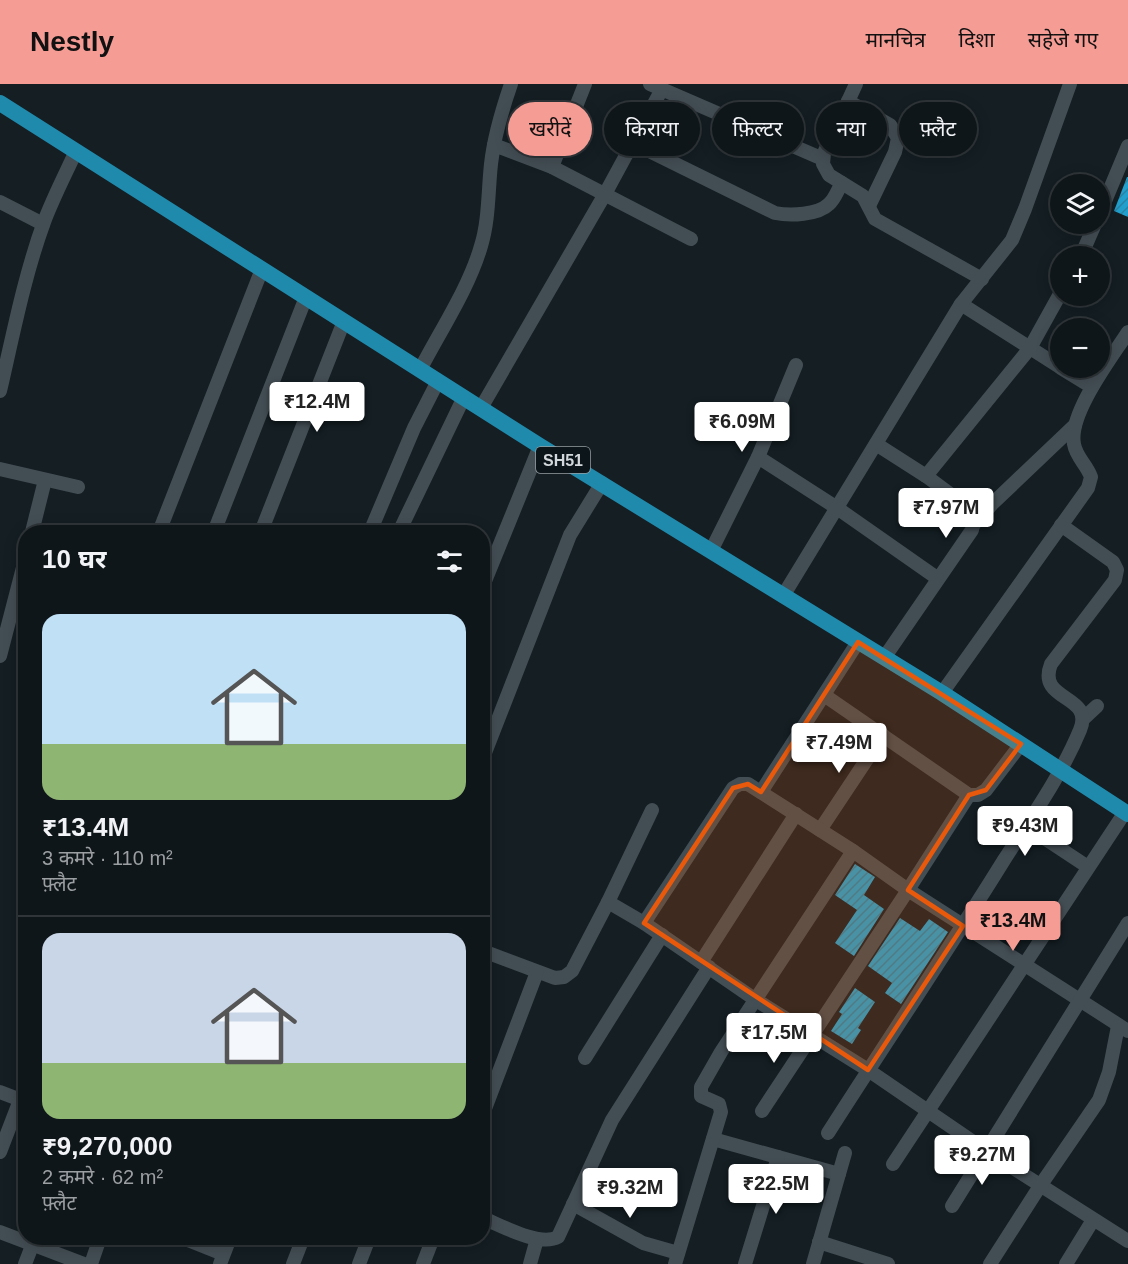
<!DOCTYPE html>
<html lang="hi">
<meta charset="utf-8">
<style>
body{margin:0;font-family:Helvetica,"Noto Sans Devanagari",sans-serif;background:#181f23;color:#f1f3f6;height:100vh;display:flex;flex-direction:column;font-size:22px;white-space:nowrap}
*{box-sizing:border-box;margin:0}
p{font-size:20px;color:#9b9fa2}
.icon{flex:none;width:33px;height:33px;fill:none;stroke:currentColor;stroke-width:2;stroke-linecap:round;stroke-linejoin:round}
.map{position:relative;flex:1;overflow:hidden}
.panel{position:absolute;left:18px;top:441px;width:472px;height:720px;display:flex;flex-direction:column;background:#0f161a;border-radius:24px;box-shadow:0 3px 15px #0003,0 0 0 2px #2f3539}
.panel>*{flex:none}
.banner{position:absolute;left:508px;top:18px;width:530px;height:54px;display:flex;gap:12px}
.controls{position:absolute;left:1050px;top:90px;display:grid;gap:12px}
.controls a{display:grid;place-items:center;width:60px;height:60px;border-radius:50%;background:#0f161a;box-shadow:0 3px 15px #0003,0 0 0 2px #2f3539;font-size:30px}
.price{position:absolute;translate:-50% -51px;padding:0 14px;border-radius:6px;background:#fff;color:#222;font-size:20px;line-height:39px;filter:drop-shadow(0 2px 3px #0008)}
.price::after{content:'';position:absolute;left:50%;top:36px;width:18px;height:14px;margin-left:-9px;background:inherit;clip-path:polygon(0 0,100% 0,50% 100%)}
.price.on{background:#f59c95;color:#111}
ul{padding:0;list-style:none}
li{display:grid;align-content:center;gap:12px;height:318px;padding:0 24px}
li+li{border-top:2px solid #2f3539}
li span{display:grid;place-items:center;height:186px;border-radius:18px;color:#555}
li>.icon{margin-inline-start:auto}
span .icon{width:108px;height:108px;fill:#fffc;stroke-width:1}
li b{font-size:26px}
h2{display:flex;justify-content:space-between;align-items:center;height:72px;padding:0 24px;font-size:26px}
.chip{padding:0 21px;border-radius:27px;background:#0f161a;box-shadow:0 3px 15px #0003,0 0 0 2px #2f3539;font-size:21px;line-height:54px}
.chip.on{background:#f59c95;color:#111}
header{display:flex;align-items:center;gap:36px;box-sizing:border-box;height:84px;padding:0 30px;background:#f59c95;color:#111}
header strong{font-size:28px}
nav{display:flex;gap:33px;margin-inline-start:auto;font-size:21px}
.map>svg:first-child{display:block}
.building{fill:url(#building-hatch)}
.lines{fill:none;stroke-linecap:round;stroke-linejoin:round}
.minor{stroke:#434e54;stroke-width:14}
.primary{stroke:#208aac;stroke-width:16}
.marked{fill:#e8590c;fill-opacity:0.2;stroke:#e8590c;stroke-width:4.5;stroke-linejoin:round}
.labels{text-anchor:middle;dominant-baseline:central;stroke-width:6;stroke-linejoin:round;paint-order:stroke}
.shield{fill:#0b151a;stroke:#969ea2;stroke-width:1.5}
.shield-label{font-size:16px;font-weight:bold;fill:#d2d8dc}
</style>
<header>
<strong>Nestly</strong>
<nav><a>मानचित्र</a><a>दिशा</a><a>सहेजे गए</a></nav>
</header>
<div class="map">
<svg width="1128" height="1180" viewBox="0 0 1128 1180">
<defs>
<pattern id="building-hatch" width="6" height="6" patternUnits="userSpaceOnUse" patternTransform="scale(1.5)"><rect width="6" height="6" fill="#229fcc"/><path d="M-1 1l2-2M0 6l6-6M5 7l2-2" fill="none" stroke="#2b83a3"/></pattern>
</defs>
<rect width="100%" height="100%" fill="#141e23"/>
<g class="building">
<polygon points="1127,93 1128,93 1128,133 1114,127"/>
<polygon points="855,780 875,793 864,811 884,825 854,872 835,859 857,826 835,811"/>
<polygon points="900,834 920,847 929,835 948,848 901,920 885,909 892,899 868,882"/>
<polygon points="855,904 875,918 858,944 861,946 852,960 831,947 842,930 839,928"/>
</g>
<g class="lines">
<g class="minor">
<polyline points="650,0 823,75"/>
<polyline points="856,0 824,69 823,80 829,91 863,112 875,135 982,195"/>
<polyline points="848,17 890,41 898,54 895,68 869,122"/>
<path d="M633,59L775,129C790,132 818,131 829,120C835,115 838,105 842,99"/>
<polyline points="494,61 552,83 691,155"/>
<polyline points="552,83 585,0"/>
<polyline points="0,118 43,140"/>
<polyline points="1100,129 1128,62"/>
<polyline points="1081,172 1095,140"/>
<polyline points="961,220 1060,283"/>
<polyline points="1061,284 1092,303"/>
<path d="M420,286C440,247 469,204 481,162C489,136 488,108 491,80C494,53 502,26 511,0"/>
<path d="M0,307C13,251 24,193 44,138C53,114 65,91 76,67"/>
<polyline points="481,324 605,110 662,5"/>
<polyline points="876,360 926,392 969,424 974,436 972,446 884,574"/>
<polyline points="758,373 837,424 937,494"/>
<polyline points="0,385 78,403"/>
<polyline points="926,392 1030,264 1060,210"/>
<polyline points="974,440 992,420 1075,341"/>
<polyline points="32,448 45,396"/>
<polyline points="159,448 262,185"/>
<polyline points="214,448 306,213"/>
<polyline points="261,448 344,237"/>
<polyline points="370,448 414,344 438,297"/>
<polyline points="399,448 464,313"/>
<polyline points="711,467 758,373 796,281"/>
<polyline points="483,502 540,362"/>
<polyline points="783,512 961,220 1012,156 1025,125 1070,0"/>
<polyline points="0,572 26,472"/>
<path d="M942,609L1088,404L1091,393C1087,381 1076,373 1074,360C1068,330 1112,273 1128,248"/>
<polyline points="824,611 969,711 978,711 986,706 1021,660"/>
<polyline points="1083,635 1097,622"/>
<polyline points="483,674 570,451 602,399"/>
<polyline points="761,708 858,558"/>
<polyline points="1026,742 1088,783"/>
<polyline points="820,746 883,651"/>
<polyline points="608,818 644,839 756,916 868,986 985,1066 1128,1157"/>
<polyline points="644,839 733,704 740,700 748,700 853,767 908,806 1128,947"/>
<polyline points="483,867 555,894 564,893 572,887 608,818 652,726"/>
<polyline points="701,878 796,730"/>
<polyline points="585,974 662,851"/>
<polyline points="0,1008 26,1018"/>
<polyline points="762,1027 908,806 969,711"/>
<polyline points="483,1030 537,888"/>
<path d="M828,1049C886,958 947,868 1004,776C1031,734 1061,692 1080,646C1095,610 1036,618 1051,580L1115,496L1117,486L1113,478L1061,441"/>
<polyline points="713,1055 839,1090"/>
<polyline points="0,1068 20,1016"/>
<polyline points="893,1080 1125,728"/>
<polyline points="573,1120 643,1159 678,1169"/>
<polyline points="952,1122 1128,839"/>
<path d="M483,1134C502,1142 540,1163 558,1153L612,1036L709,883"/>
<polyline points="0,1148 84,1180"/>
<polyline points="183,1154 223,1170"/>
<polyline points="819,1158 888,1180"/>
<polyline points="25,1180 35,1154"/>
<polyline points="91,1180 100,1154"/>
<polyline points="220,1180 230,1154"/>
<polyline points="293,1180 303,1154"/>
<polyline points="359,1180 369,1154"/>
<polyline points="423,1180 433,1154"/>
<polyline points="530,1180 537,1155"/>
<polyline points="675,1180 721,1028 719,1020 701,1012 701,1003 721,968 853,767"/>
<polyline points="745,1180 778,1073"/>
<polyline points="813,1180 845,1069"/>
<polyline points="990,1180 1040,1102 1099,1016 1109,988 1118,942"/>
<polyline points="1066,1180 1093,1136"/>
</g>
<polyline class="primary" points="0,19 540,362 942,609 1128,730"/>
</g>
<path class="marked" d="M858,558L1021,660L986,706L969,711L908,806L963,842L868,986L644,839L733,704L748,700L761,708Z"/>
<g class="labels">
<rect class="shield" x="536" y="363" width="54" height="26" rx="4.5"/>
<g class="shield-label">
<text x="563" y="376">SH51</text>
</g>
</g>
</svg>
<div class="controls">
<a><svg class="icon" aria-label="layers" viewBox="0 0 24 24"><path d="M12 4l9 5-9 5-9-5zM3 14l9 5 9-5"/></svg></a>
<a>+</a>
<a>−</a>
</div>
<b class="price" style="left:317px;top:349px">₹12.4M</b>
<b class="price" style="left:742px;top:369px">₹6.09M</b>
<b class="price" style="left:946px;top:455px">₹7.97M</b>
<b class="price" style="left:839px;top:690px">₹7.49M</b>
<b class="price" style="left:1025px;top:773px">₹9.43M</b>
<b class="price on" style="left:1013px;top:868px">₹13.4M</b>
<b class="price" style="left:774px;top:980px">₹17.5M</b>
<b class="price" style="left:982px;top:1102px">₹9.27M</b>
<b class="price" style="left:776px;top:1131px">₹22.5M</b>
<b class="price" style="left:630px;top:1135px">₹9.32M</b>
<div class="banner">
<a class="chip on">खरीदें</a>
<a class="chip">किराया</a>
<a class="chip">फ़िल्टर</a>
<a class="chip">नया</a>
<a class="chip">फ़्लैट</a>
</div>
<section class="panel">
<h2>10 घर<svg class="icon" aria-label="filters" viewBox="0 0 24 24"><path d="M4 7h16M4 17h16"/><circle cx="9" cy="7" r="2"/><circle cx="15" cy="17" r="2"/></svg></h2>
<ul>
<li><span style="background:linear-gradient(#bfe0f5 70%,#8fb573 0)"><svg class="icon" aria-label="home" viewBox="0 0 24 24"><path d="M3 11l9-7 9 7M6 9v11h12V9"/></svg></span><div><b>₹13.4M</b><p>3 कमरे · 110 m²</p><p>फ़्लैट</p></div></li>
<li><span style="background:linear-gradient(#c9d6e8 70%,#8fb573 0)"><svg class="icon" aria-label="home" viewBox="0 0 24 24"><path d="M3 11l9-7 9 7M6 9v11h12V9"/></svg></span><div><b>₹9,270,000</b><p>2 कमरे · 62 m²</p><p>फ़्लैट</p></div></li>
</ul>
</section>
</div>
